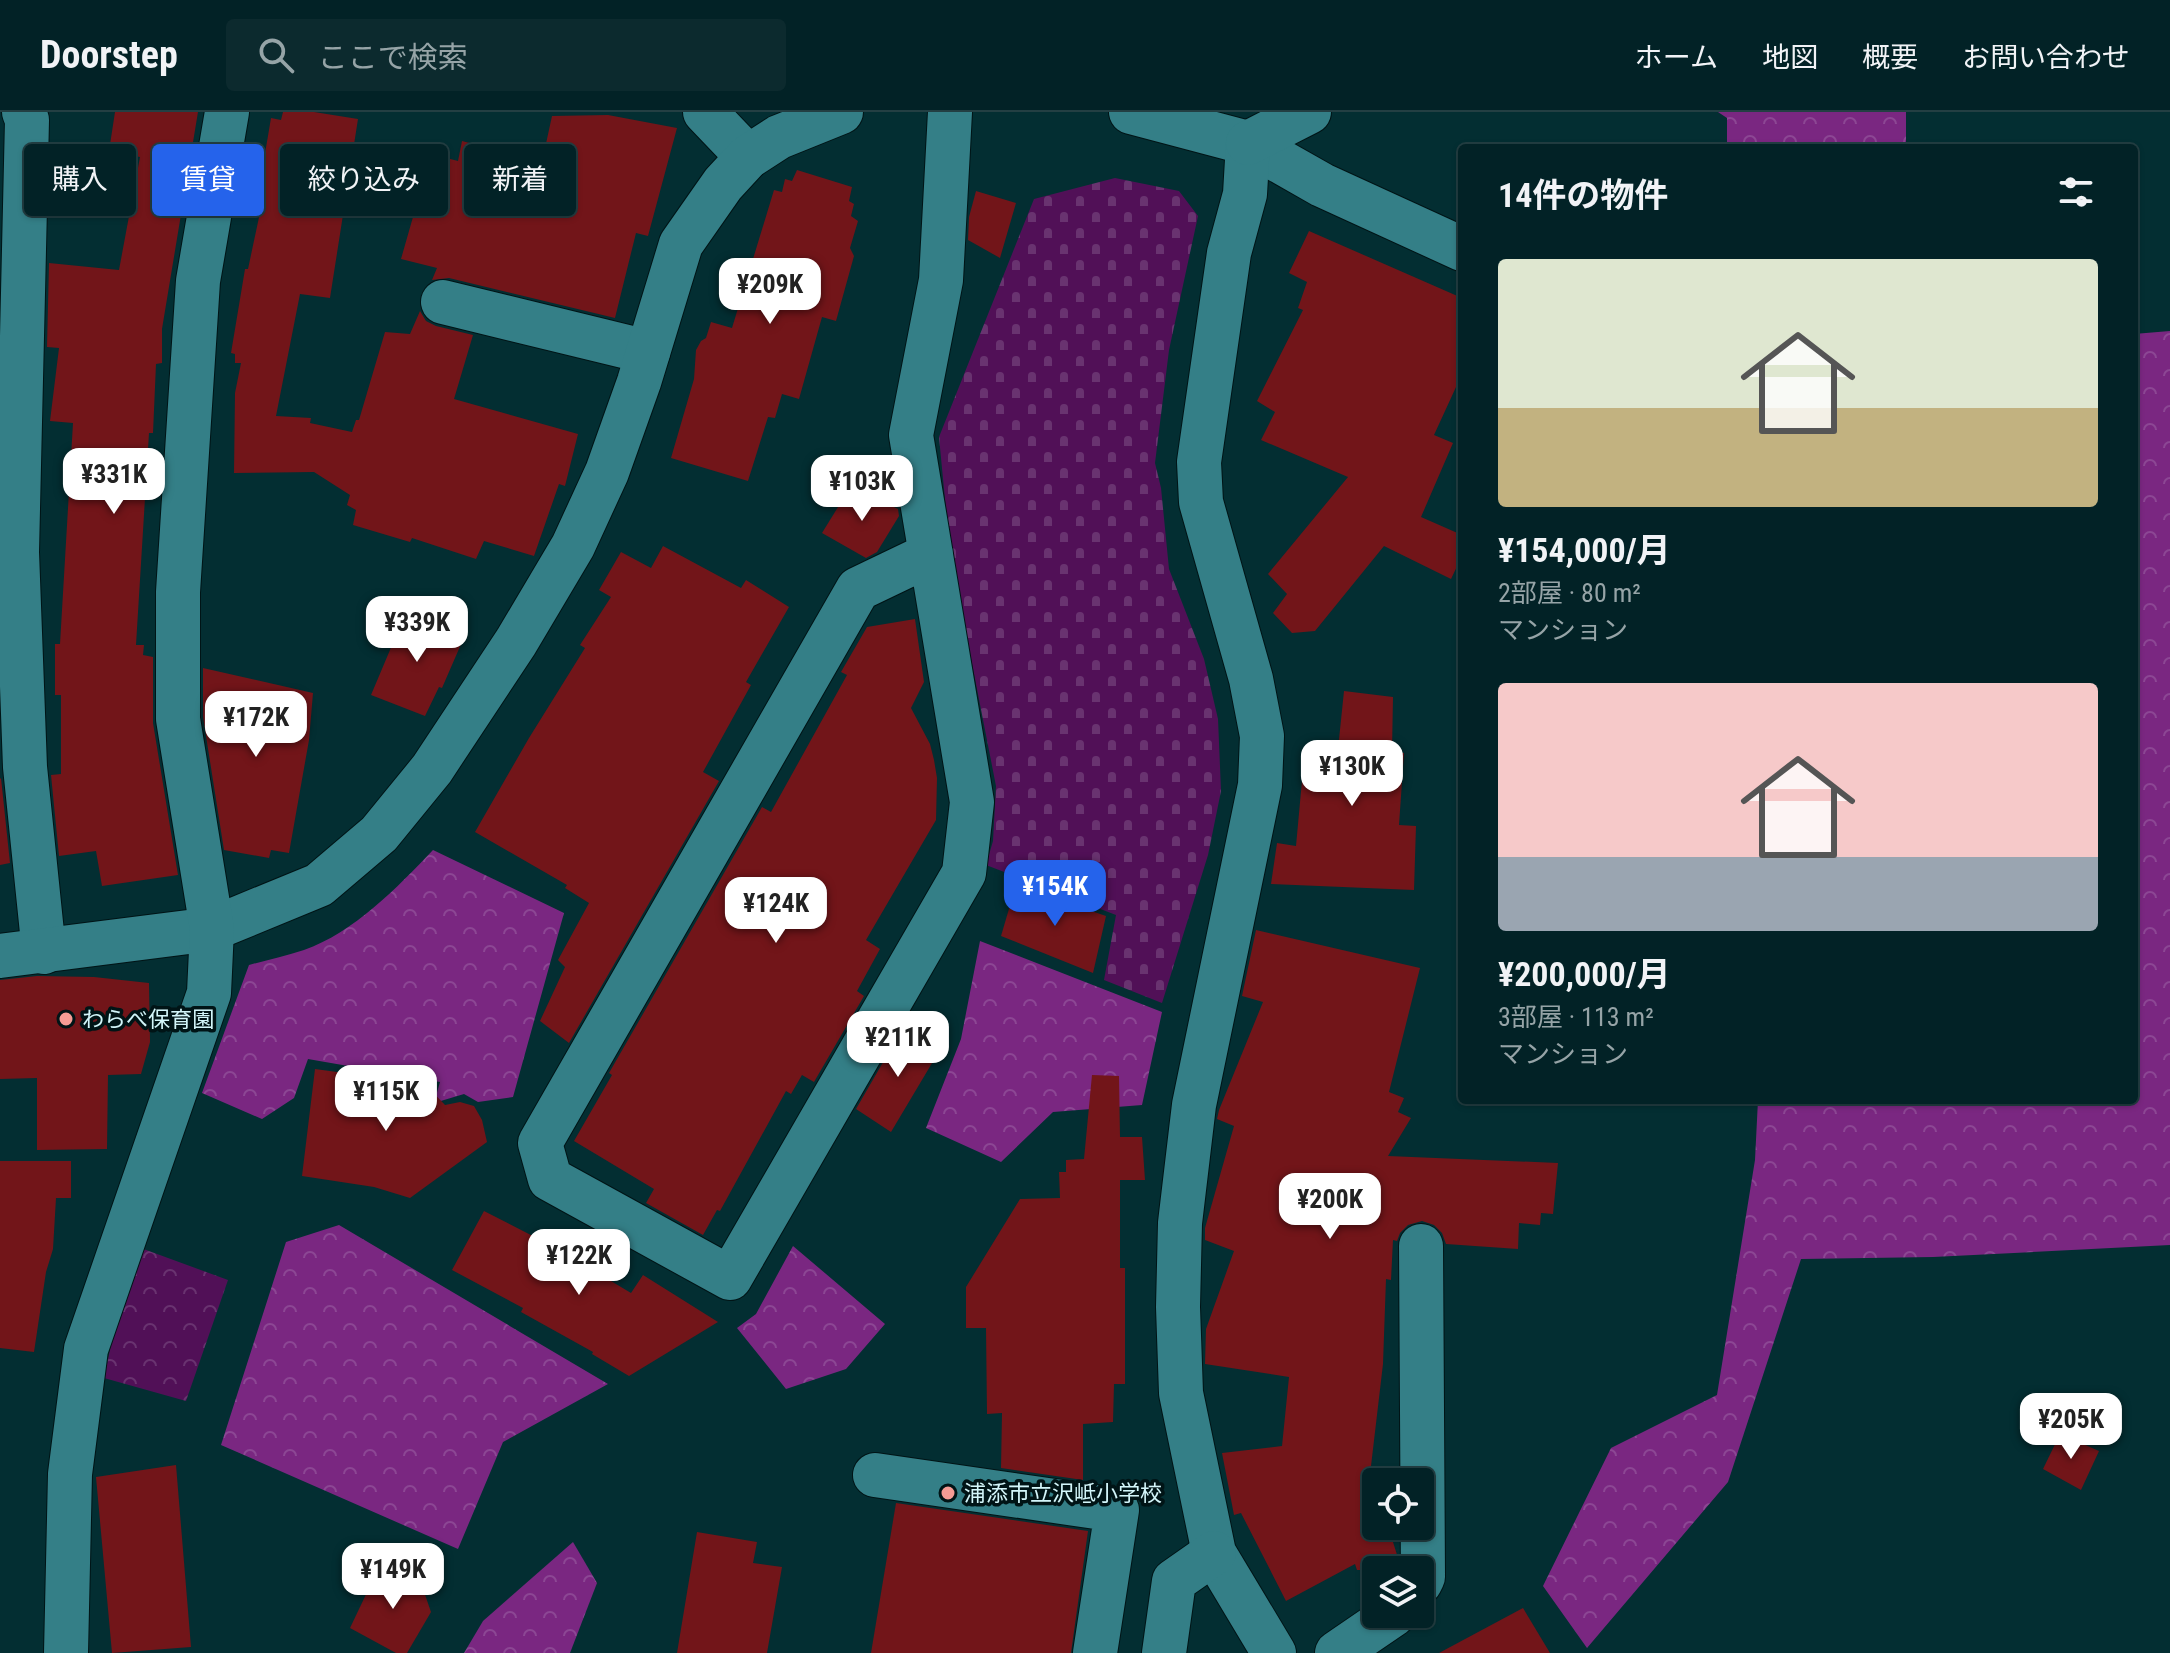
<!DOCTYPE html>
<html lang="ja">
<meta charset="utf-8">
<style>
body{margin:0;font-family:"Roboto Condensed","Noto Sans JP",sans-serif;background:#0c2a2e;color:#f1f3f6;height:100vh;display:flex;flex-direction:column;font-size:30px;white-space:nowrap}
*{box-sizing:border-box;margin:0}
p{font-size:26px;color:#96a4a7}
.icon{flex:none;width:44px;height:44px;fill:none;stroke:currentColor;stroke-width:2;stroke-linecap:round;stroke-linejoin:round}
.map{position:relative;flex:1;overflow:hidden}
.sheet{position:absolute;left:1458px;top:32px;width:680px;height:960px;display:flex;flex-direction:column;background:#022226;border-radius:8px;box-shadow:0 2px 6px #0004,0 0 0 2px #233f43}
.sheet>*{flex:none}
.top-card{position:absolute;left:24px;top:32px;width:760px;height:72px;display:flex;gap:16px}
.controls{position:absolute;left:1362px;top:1356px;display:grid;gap:16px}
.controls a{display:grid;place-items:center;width:72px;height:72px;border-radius:8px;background:#022226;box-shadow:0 2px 6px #0004,0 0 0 2px #233f43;font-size:40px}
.price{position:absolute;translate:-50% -68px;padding:0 18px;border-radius:16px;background:#fff;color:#222;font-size:26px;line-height:52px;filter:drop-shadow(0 2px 4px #0008)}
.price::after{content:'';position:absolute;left:50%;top:48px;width:24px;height:18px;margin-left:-12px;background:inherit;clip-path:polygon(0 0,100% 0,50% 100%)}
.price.active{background:#2563eb;color:#fff}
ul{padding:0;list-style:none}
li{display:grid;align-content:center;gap:16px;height:424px;padding:0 40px}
li span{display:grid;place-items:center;height:248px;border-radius:8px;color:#555}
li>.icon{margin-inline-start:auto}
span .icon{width:144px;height:144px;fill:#fffc;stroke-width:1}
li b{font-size:34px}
h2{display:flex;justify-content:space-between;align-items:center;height:96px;padding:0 40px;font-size:34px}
.tag{padding:0 28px;border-radius:8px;background:#022226;box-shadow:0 2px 6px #0004,0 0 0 2px #233f43;font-size:28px;line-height:72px}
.tag.active{background:#2563eb;color:#fff}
header{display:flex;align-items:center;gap:48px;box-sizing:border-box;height:112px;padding:0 40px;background:#022226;border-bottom:2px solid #233f43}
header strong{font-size:38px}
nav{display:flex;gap:44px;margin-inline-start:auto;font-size:28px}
.search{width:560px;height:72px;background:#0c2a2e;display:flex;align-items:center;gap:20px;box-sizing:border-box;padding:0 28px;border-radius:8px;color:#96a4a7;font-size:30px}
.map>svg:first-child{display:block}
.forest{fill:url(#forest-crowns)}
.cemetery{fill:url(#cemetery-stones)}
.park{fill:url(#park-crowns)}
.building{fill:#721519}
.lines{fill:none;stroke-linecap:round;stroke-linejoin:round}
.minor-casing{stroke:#001416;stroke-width:46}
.minor{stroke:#347f87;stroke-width:44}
.poi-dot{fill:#f59c95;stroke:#001416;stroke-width:3}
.labels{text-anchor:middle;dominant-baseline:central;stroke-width:7;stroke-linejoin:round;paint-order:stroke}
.poi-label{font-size:22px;fill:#d3f6fa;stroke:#001416;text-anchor:start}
</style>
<header>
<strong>Doorstep</strong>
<div class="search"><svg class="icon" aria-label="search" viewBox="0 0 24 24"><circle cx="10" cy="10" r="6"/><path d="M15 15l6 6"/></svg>ここで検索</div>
<nav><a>ホーム</a><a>地図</a><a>概要</a><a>お問い合わせ</a></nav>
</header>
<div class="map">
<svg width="2170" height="1541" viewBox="0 0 2170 1541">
<defs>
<pattern id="forest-crowns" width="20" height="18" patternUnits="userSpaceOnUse" patternTransform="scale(2)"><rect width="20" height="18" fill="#7a2781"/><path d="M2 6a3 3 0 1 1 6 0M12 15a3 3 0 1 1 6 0" fill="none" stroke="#8c4794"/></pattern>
<pattern id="cemetery-stones" width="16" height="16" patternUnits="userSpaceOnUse" patternTransform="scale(2)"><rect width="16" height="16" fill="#511057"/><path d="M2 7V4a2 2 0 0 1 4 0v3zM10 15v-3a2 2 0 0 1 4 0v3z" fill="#693370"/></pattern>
<pattern id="park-crowns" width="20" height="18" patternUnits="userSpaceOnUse" patternTransform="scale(2)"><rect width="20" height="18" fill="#511057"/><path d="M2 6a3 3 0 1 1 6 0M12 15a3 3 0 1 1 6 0" fill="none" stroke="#693370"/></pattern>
</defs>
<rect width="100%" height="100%" fill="#032e32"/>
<g class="forest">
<polygon points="1718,0 1906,0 1906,36 1727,36 1727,6"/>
<polygon points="2170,219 2170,1133 1933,1145 1801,1147 1728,1370 1587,1536 1543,1474 1611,1336 1717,1283 1755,1048 1758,988 2134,988 2134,222"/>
<path d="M433,738L564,801L513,985L478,990L464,982L434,991L440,970L308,947L294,986L262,1007L202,981L249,853C267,848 286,844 304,838C353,821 398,775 433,738Z"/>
<polygon points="980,829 1162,900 1142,993 1053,1000 1001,1050 926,1016 961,927"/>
<polygon points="339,1113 608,1272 503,1330 458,1437 221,1333 286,1130"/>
<polygon points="793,1134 885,1212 846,1257 786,1277 737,1216 756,1202"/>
<polygon points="573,1430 597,1471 570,1541 464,1541 483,1509"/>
</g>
<polygon class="cemetery" points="1115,66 1179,79 1198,104 1169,238 1155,351 1161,376 1169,457 1204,547 1218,607 1221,679 1208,743 1162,891 1104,868 1116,803 986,753 993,729 996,674 950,439 939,325 1034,87"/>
<polygon class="park" points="138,1135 228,1168 186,1289 104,1266 119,1195"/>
<g class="building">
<polygon points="115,0 198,0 162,217 162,251 156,252 153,321 149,321 136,533 144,533 143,543 153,545 153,611 178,763 102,774 96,739 59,744 51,663 61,662 61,583 55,583 55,532 60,532 73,311 50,309 59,236 47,235 49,151 119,158 140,45 109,39"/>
<polygon points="283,0 314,0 358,7 330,186 300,182 276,304 311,306 310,311 352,320 356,308 359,308 385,220 410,222 420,199 426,209 436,214 473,223 454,287 578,322 565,374 559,372 534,444 484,429 476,447 412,426 410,430 353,413 356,398 347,393 350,383 314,360 234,361 235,281 241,251 235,251 235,242 231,241 245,157 248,157 265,77 259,77 271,6 281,8"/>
<polygon points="608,3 677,16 648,124 636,121 615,206 449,166 432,168 437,156 401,147 431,42 458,49 462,29 542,50 552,4"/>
<polygon points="797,58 852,75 849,89 854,92 851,104 858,109 850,136 854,144 836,209 822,205 799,287 782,282 775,306 768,305 748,369 671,346 694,267 696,238 701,229 706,226 711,210 732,216 774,78 782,80 785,67 792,69"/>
<polygon points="976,79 1016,91 1000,146 968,128 969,105"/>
<polygon points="1309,119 1462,186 1462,262 1434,323 1453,331 1421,405 1462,423 1462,444 1451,467 1384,434 1315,519 1292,521 1273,501 1287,482 1268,462 1348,365 1261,328 1275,300 1257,289 1303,198 1298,196 1307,170 1289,161"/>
<polygon points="851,374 898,397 899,404 877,440 866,446 822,421"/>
<polygon points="663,434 741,476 746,468 789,495 746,570 751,573 703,660 719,669 569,931 540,909 565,855 558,848 589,791 565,776 567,773 475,720 529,626 585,536 580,533 611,485 599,478 621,440 651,456"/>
<polygon points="406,500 465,523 442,576 439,575 425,604 371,583"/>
<polygon points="915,507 924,570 911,596 930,632 934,648 937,666 936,708 866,828 880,837 857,879 864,884 814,970 802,963 791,982 786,979 720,1099 717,1098 703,1123 646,1091 654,1077 574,1029 612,963 609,961 762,695 771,700 847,563 841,560 867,515"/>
<polygon points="203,556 313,581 309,628 289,741 271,738 269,746 224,738 203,605"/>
<polygon points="1344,579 1393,585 1392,640 1404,641 1399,713 1416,714 1414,778 1271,772 1277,731 1296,734 1305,636 1338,637"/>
<polygon points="1,666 10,751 0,753 0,667"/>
<polygon points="1016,773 1106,804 1093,861 1001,824"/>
<polygon points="1256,818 1420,856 1389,980 1404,986 1398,1000 1411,1006 1388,1044 1558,1051 1553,1102 1541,1101 1540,1113 1519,1111 1518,1137 1446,1132 1442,1121 1434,1113 1422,1109 1408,1113 1400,1121 1397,1129 1393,1128 1391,1168 1386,1167 1383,1252 1367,1388 1376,1384 1376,1414 1388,1414 1398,1446 1398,1458 1357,1458 1355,1452 1286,1489 1241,1401 1234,1403 1222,1341 1282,1334 1289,1265 1205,1252 1206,1217 1234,1139 1205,1128 1205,1116 1234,1014 1217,1007 1219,998 1263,890 1242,884"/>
<polygon points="37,864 94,865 149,871 150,930 141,962 108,963 107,1037 37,1038 37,966 0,967 0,868"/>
<polygon points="904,914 928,932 941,936 891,1020 856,997"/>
<polygon points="315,957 425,972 445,993 460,990 474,994 482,1008 487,1030 410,1086 374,1075 302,1064"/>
<polygon points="1092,963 1119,964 1120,1025 1142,1025 1145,1068 1120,1068 1120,1156 1125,1156 1125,1272 1114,1272 1113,1310 1083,1312 1083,1368 1001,1356 1002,1301 987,1302 986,1216 966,1216 966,1175 1020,1087 1060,1086 1059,1060 1066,1060 1066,1048 1084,1047"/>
<polygon points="0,1049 71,1049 71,1086 56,1086 53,1137 46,1160 34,1240 0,1236"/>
<polygon points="484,1099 556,1136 631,1181 643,1163 718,1210 629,1264 592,1242 593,1240 521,1200 523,1196 452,1158"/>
<polygon points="2060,1322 2099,1339 2081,1378 2043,1357"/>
<polygon points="176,1353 191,1535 112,1541 96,1365"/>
<polygon points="896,1391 1088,1419 1071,1541 871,1541"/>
<polygon points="697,1420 757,1430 753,1451 782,1455 767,1541 677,1541"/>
<polygon points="380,1453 421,1471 431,1500 407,1541 396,1541 350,1516"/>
<polygon points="1523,1496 1550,1541 1439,1541"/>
</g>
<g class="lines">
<defs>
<g id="minor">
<polyline points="24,0 27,8 17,440 25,655 44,840"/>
<polyline points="705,0 748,45"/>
<polyline points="1131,0 1248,31 1322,73 1462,137"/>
<polyline points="1248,31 1245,82 1229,141 1199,350 1201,390 1251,567 1262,624 1260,673 1194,993 1180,1111 1178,1195 1181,1281 1214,1441 1274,1541"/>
<polyline points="1248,31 1309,0"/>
<polyline points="443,190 648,240"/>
<polyline points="931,442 858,477 540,1031 550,1067 730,1166 964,761 972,690 911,323 941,168 950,0"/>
<polyline points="0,844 212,817 319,773 379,722 432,657 516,530 573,434 607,360 639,270 681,132 723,72 748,45 779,25 841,0"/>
<polyline points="875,1363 1117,1398 1095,1541"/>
<polyline points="1420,1471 1423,1465 1421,1134"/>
<polyline points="66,1541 70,1362 86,1237 209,881 212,817 178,607 178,480 198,169 227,0"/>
<polyline points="1164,1541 1174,1469 1214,1441"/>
<polyline points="1337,1541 1394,1502"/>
</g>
</defs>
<use href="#minor" class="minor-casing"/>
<use href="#minor" class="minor"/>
</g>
<g class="poi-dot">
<circle cx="66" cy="907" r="8"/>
<circle cx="948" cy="1381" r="8"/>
</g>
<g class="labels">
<g class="poi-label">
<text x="82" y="907">わらべ保育園</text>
<text x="964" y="1381">浦添市立沢岻小学校</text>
</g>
</g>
</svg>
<div class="controls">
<a><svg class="icon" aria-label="locate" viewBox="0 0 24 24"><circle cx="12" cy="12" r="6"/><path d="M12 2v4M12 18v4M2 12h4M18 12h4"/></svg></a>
<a><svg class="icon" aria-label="layers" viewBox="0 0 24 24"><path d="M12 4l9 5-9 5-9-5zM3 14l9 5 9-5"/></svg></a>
</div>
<b class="price" style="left:770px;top:214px">¥209K</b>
<b class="price" style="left:114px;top:404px">¥331K</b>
<b class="price" style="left:862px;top:411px">¥103K</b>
<b class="price" style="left:417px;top:552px">¥339K</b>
<b class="price" style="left:256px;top:647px">¥172K</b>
<b class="price" style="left:1352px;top:696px">¥130K</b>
<b class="price active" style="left:1055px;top:816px">¥154K</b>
<b class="price" style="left:776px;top:833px">¥124K</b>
<b class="price" style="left:898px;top:967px">¥211K</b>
<b class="price" style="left:386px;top:1021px">¥115K</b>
<b class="price" style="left:1330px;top:1129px">¥200K</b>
<b class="price" style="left:579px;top:1185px">¥122K</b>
<b class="price" style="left:2071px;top:1349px">¥205K</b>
<b class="price" style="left:393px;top:1499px">¥149K</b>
<div class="top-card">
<a class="tag">購入</a>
<a class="tag active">賃貸</a>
<a class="tag">絞り込み</a>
<a class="tag">新着</a>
</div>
<section class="sheet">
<h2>14件の物件<svg class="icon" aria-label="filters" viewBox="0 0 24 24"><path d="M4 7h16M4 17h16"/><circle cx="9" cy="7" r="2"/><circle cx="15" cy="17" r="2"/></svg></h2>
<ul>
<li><span style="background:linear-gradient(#dfe7d0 60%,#c2b280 0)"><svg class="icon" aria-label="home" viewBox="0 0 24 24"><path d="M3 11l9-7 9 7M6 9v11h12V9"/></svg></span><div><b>¥154,000/月</b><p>2部屋 · 80 m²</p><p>マンション</p></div></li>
<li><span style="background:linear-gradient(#f6c9c9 70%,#9aa5b1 0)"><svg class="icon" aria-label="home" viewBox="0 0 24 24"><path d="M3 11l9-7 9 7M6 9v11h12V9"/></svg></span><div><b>¥200,000/月</b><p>3部屋 · 113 m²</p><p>マンション</p></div></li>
</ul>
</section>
</div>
